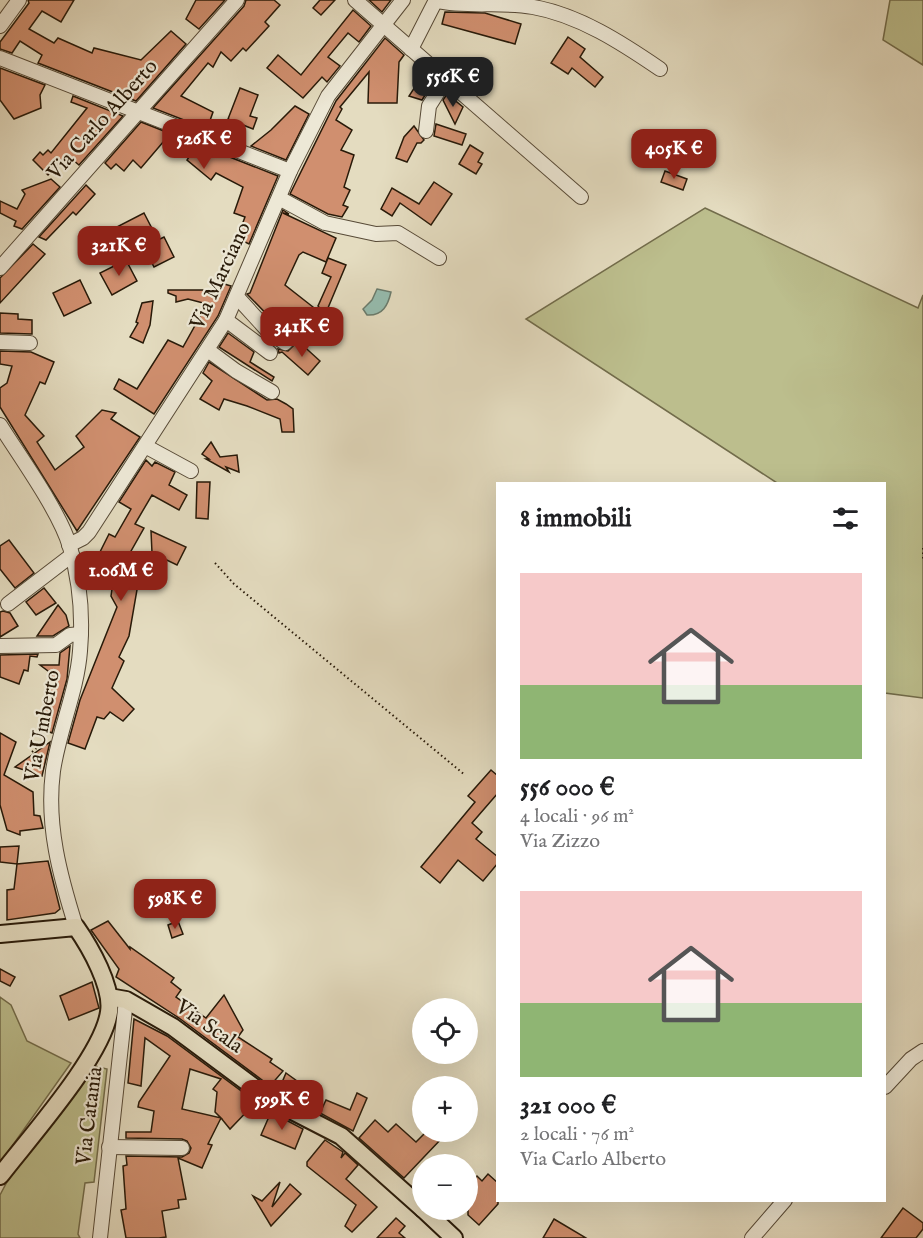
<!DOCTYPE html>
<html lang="it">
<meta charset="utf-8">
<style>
body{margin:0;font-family:"IM FELL English",serif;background:#f2f2f2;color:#202124;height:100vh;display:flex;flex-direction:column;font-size:22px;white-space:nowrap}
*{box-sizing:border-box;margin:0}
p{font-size:20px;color:#757577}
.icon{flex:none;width:33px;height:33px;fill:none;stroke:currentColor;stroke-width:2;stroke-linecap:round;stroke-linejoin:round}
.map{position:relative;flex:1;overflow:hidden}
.side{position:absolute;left:496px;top:482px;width:390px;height:720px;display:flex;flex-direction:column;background:#fff;border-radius:0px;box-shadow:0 6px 24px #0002}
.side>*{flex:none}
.tools{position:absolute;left:412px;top:998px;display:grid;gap:12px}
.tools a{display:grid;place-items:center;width:66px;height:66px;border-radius:50%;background:#fff;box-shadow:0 6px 24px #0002;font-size:30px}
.price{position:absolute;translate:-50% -51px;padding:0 14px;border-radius:12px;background:#8f2418;color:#fff;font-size:20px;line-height:39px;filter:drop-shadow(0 2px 3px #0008)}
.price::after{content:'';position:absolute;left:50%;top:36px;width:18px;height:14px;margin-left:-9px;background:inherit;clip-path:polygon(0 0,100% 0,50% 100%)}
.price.on{background:#222;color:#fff}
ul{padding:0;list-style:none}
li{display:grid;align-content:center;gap:12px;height:318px;padding:0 24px}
li span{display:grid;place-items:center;height:186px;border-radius:0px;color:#555}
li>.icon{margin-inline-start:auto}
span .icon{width:108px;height:108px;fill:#fffc;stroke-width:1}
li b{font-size:26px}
h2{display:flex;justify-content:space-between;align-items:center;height:72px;padding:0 24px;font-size:26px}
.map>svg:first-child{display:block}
.green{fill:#bcbe8d;stroke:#726c4b;stroke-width:1.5}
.water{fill:#96bcae;stroke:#6a7b6c;stroke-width:1.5}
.building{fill:#d08f6f;stroke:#281a09;stroke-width:1.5;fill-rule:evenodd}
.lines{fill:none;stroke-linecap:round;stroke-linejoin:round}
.minor-casing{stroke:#574a37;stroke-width:16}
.major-casing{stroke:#281a09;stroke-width:20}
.path{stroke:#281a09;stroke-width:2;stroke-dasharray:1.5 3;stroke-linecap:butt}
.minor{stroke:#ede8d6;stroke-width:14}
.major{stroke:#e4dcc0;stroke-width:16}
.labels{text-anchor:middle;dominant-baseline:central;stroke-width:4.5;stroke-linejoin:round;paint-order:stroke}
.street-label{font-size:21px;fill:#281a09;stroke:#ede8d6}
</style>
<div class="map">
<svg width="923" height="1238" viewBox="0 0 923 1238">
<rect width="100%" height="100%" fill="#e4dcc0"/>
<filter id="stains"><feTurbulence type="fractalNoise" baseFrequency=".00333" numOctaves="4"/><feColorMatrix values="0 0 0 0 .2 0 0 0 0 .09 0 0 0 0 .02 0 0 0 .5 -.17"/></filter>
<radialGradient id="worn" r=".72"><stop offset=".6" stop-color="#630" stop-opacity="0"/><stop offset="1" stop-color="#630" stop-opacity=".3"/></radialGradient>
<g class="green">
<polygon points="890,0 923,0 923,65 883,40"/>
<polygon points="705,208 918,308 923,295 923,698 885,693 885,483 777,483 526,319"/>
<polygon points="0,997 11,1005 27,1041 71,1063 0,1163"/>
<polygon points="95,1066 107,1069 94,1182 85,1183 78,1234 80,1238 0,1238 0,1195 8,1180"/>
</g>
<path class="water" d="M377,289L391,292C388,305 383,316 367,315L363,309L372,300Z"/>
<g class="building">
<polygon points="28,0 74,0 61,22 42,11 29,29 54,43 58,38 92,53 94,48 141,60 171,31 186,44 136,101 38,63 42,55 20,41 12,53 0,49 0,42 29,3"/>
<polygon points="196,0 225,0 199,29 186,19"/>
<polygon points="246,0 274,0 280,5 265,22 269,26 246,51 243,48 231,61 221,52 213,67 208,63 181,96 213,112 207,129 153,108 244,6"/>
<polygon points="320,0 335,0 321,15 313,8"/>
<polygon points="369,0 391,0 382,12"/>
<polygon points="353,10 371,26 359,42 348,33 328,57 340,66 327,82 322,77 303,98 267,68 278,55 301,75"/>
<polygon points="445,12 485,13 521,24 515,44 442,24"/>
<polygon points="568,37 585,49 580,57 603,77 595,87 572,68 568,74 551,63"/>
<polygon points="385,38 404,55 399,62 397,103 368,103 369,72 340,107 342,109 336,120 352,130 341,150 354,155 344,187 350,190 343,205 348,207 342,217 328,214 290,194 336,101"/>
<polygon points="0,68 45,85 40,95 41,108 14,119 0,100"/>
<polygon points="424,73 434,81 422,100 409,96"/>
<polygon points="240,88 258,95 250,116 257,118 253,129 228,119"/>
<polygon points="447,94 463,107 455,124 443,100"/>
<polygon points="73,96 123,116 79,165 67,155 48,175 33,160 40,152 43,155 48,150 51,153 87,108 71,102"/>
<polygon points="295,106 309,114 286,160 251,146 271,130"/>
<polygon points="141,122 278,176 249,244 237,238 245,217 234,213 243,187 216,173 211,180 187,160 189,157 164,141 141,168 133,160 124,171 116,164 111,169 105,163"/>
<polygon points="436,124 466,134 462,145 434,136"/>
<polygon points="414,126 424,140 421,143 417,143 407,162 396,158 404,137"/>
<polygon points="470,145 483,153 478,162 482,164 476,174 459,164"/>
<polygon points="665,171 687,179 683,190 661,182"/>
<polygon points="51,179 60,187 22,229 14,226 16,221 0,213 0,201 17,209 25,194 22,190"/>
<polygon points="434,182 452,194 431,225 400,203 392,216 381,209 392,188 419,204"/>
<polygon points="86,185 95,194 76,215 73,212 46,240 39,237"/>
<polygon points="283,210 289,214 283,213 336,238 326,262 303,252 299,255 285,285 313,307 292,331 284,332 247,294 250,293"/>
<polygon points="144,213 158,240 164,237 174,257 154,267 140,240 117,252 107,232"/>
<polygon points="33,244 45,254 0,303 0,278"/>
<polygon points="328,258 346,265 325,315 318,306 331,277 322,273"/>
<polygon points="126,260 137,281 112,295 100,273"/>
<polygon points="80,280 91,303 64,316 53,293"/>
<polygon points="221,283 231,286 218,316 154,414 114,389 119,379 137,389 168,340 183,347 207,304 188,299 176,302 176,296 168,293 168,290 218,290"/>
<polygon points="153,301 150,325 143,343 130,337 138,323 136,322 142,303"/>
<polygon points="0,313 18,314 18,319 32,320 32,334 0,333"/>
<polygon points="228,333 254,352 250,362 274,377 272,381 219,347"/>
<polygon points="298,341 320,361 308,375 282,352 279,353 278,349 288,351"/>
<polygon points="0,351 31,352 54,362 45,384 40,382 25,415 44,436 37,442 55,470 84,447 76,436 102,410 116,413 111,419 140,437 77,531 0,407 0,388 7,383 12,366 0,364"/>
<polygon points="209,362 267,400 277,399 286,404 293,409 294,432 282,432 280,419 247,406 224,399 219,410 200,399 212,381 203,373"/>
<polygon points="211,442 220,457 237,455 239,472 226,467 229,472 206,459 209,459 202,454"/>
<polygon points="146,460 152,466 155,462 175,472 169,485 187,495 179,510 152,495 135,524 144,528 126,560 148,564 145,579 139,578 129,636 119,657 124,661 112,688 134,709 123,721 110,712 104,719 97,717 85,749 68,743 80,700 117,607 111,596 116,561 100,552 109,534 115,537 131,509 119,502"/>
<polygon points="197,482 210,482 208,519 196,518"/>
<polygon points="151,531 186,547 177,565 152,553"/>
<polygon points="9,540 34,573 15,588 0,569 0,546"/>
<polygon points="44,588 56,603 36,615 26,602"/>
<polygon points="58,605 66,615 69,626 53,636 37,636"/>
<polygon points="3,611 10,613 18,626 0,637 0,612"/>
<polygon points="70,646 67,679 52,733 42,729 45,720 41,718 52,674 40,665 59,665 60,653"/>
<polygon points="38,654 37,657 30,656 28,671 24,670 19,684 0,677 0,655"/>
<polygon points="0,733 16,742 4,775 33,792 34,815 40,816 43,828 20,831 20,835 7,830 0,805"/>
<polygon points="50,742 42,776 15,767 39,750"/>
<polygon points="491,770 498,776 498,793 472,823 482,832 476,839 498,857 498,863 483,881 458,860 440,883 421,867 475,802 468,796"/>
<polygon points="19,846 17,864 0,862 0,847"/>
<polygon points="48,861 60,909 55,913 7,920 7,890 14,889 17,864"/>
<polygon points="108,921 130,949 130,947 174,978 171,982 181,990 176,997 206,1018 224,995 243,1030 238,1037 272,1059 270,1062 283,1071 270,1086 179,1018 116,977 119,969 91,930"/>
<polygon points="178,921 183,934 172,938 168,925"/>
<polygon points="0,969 15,977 10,986 0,981"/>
<polygon points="92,982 99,1008 69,1020 60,996"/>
<path d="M134,1019L167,1036L256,1102L230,1129L221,1118L208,1144L212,1145L202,1168L178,1158L186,1199L178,1200L179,1208L162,1211L166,1237L159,1238H126L121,1210L126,1209L123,1166L127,1165L126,1156L182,1157L189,1153L191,1148L187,1141L182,1139L126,1138V1132H151L154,1111L138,1107L139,1102L170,1056L145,1038L141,1086L128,1083ZM190,1069L221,1079L213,1089L217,1092L215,1112L221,1118L182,1109Z"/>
<polygon points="286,1073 297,1081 289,1098 278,1092"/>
<polygon points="357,1093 367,1098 353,1131 320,1113 326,1100 350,1110"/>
<polygon points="271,1112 303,1129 295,1149 261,1135"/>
<polygon points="375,1120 388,1132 396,1124 416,1142 427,1131 437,1131 443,1137 404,1178 359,1138"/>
<polygon points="325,1140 343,1152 341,1158 345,1153 358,1165 346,1179 377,1207 352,1232 345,1226 356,1205 307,1166 307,1162"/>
<polygon points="488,1174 498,1183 498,1204 479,1225 468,1215 468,1186 477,1176 482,1181"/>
<polygon points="280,1182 272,1207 290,1184 301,1194 271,1226 253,1196 262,1201"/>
<polygon points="903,1208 923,1223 923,1229 916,1238 881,1238"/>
<polygon points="396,1218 405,1226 399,1233 405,1238 377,1238"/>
<polygon points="554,1219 586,1238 543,1238"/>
</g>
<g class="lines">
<defs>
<g id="minor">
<polyline points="355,0 581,197"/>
<path d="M437,1C468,8 501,1 533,7C579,15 622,43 660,69"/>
<polyline points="0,26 19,0"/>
<polyline points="411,49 436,0"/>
<polyline points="0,58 290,171"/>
<polyline points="426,131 429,106 446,79"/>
<polyline points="279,198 325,223 376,234 398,233 439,258"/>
<polyline points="0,268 237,0"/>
<polyline points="238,298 269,332 285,343 289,339"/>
<polyline points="226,320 270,353"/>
<polyline points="0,342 30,343"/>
<polyline points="209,351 236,371 272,392"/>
<path d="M0,425C20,457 60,512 70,547C80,581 83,616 80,651C77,691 59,730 53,771C46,825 60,876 76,927"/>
<polyline points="145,446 191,471"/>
<polyline points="69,545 83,538 89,532 226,320 290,171 328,96 403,0"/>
<polyline points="8,604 72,555"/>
<polyline points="0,646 56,645 70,635 81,634"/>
<polyline points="885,1087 911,1059 923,1051"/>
<polyline points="109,1147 182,1148"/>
<polyline points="100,1238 126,1000"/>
<polyline points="752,1238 785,1200"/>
</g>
<g id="major">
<path d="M0,934L76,927C90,947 113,987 109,1012C103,1056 29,1138 0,1176"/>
<polyline points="109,997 126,1000 173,1027 271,1100 341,1136 423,1209"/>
<polyline points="423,1209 454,1238"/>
</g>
</defs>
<use href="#minor" class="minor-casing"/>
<use href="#major" class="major-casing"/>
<g class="path">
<polyline points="923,548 923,559"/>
<polyline points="215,563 234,584 465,775"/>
<polyline points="32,752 46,740"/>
</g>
<use href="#minor" class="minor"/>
<use href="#major" class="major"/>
</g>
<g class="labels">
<g class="street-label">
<text transform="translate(103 120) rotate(-48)">Via Carlo Alberto</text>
<text transform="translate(221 276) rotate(-65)">Via Marciano</text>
<text transform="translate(43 726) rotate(-79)">Via Umberto</text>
<text transform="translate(209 1027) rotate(35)">Via Scala</text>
<text transform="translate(90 1116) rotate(-83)">Via Catania</text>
</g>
</g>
<rect width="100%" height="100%" filter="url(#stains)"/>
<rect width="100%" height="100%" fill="url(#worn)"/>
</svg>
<div class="tools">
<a><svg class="icon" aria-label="locate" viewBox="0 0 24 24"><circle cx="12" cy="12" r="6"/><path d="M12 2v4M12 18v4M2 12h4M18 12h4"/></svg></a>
<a>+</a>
<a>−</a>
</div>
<b class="price on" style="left:453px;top:108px">556K €</b>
<b class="price" style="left:204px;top:170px">526K €</b>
<b class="price" style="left:674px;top:180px">405K €</b>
<b class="price" style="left:119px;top:277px">321K €</b>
<b class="price" style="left:302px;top:358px">341K €</b>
<b class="price" style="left:121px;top:602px">1.06M €</b>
<b class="price" style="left:175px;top:930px">598K €</b>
<b class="price" style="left:282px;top:1131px">599K €</b>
<section class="side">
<h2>8 immobili<svg class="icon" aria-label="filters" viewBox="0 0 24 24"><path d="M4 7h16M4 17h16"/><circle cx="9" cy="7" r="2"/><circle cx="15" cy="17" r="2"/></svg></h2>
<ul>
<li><span style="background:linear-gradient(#f6c9c9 60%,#8fb573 0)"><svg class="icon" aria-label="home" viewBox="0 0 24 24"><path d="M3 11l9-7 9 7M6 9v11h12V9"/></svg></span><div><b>556 000 €</b><p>4 locali · 96 m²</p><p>Via Zizzo</p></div></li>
<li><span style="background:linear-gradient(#f6c9c9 60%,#8fb573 0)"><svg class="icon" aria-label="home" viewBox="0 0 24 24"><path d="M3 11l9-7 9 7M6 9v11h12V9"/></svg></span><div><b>321 000 €</b><p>2 locali · 76 m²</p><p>Via Carlo Alberto</p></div></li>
</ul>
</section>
</div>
